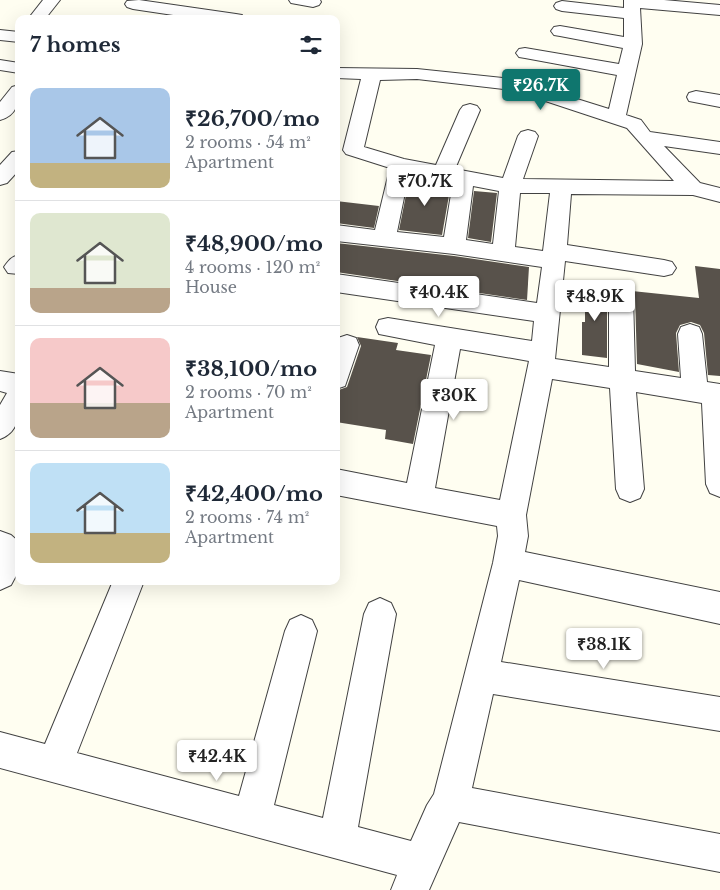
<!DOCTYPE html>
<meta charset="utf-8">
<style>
body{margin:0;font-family:"Libre Baskerville",serif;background:#f6f6f7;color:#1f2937;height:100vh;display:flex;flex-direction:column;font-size:19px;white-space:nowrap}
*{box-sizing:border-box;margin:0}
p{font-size:16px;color:#747a83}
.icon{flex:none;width:28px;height:28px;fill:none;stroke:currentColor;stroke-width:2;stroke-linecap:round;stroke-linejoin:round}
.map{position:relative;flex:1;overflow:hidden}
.panel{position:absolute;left:15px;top:15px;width:325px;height:570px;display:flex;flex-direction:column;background:#fff;border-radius:10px;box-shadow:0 5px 20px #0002}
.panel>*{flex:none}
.price{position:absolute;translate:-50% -42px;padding:0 11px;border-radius:5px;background:#fff;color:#222;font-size:16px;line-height:32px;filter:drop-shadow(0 1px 2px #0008)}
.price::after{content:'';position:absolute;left:50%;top:30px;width:15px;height:11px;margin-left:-8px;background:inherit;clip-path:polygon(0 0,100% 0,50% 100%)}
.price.selected{background:#0f766e;color:#fff}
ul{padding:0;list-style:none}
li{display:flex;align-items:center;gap:15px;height:125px;padding:0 15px}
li+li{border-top:1px solid #e0e1e3}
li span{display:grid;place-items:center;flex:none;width:140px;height:100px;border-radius:10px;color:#555}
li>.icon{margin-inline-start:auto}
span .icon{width:60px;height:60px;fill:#fffc;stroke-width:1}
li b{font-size:21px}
h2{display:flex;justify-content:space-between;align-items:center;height:60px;padding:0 15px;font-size:21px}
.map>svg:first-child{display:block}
.building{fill:#58524b}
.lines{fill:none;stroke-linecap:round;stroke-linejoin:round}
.minor-casing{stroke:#424242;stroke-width:2}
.minor{fill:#fff;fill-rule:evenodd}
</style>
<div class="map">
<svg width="720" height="890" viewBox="0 0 720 890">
<rect width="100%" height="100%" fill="#fffef1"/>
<g class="building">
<polygon points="409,180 451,184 442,235 399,230"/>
<polygon points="474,191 497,193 491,242 468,238"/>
<polygon points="336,201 379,206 374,228 336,223"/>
<polygon points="336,243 454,256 529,267 527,300 336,272"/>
<polygon points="695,266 720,269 720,376 708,375 704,333 700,325 691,322 680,325 676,333 679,372 637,364 635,296 632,291 699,298"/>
<polygon points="585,284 612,288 607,296 607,358 582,355 582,322 585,322"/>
<polygon points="357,337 398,343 396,350 431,355 413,444 385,439 386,430 336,422 336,391 347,387 361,346"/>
</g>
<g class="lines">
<defs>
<g id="minor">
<polygon points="43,0 60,0 45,19 28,19"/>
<polygon points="139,0 236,14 242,15 244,19 200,19 133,9 127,7 125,4 127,1"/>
<polygon points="289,0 320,0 321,2 319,5 313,7 291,3"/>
<path d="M624,0H664L720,5V15L640,8L642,44L626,115L641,120L650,132L720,142V154L664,146L700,183L720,188V202L693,195L571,194L567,245L664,260L672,262L676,268L672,274L664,276L565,261L555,359L609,367V296L613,290L621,287L629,290L633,296L635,371L681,378L678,334L681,327L690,324L699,327L702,334L707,382L720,384V497L710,493L706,484L702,403L636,392L644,489L640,498L630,502L620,498L616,489L610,388L552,379L526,515L528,536L525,552L720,592V624L519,580L501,662L720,697V731L493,694L472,788L720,834V872L459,822L429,890H391L397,875L0,768V732L45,744L113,581H144L77,753L239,796L285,631L290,620L301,615L312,620L317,631L274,805L323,818L364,614L369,603L380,598L391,603L396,614L358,827L411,841L427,805L434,794L493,563L498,536L497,526L336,495V469L407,483L435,345L379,334L376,327L379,320L388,318L532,341L534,321L336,292V274L537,303L542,267L454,254L336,241V225L375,230L390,168L346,154L343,150L361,79L336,78V68L417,69L513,79L609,109L617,75L525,58L519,57L516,53L519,49L525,48L619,64L623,48L560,36L554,35L551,31L554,27L560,26L624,37V18L562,11L556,9L554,6L556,3L562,1L624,8ZM417,79L512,90L627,128L674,181L523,179L538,136L535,132L528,130L521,132L518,136L503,178L455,169L480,110L477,106L470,104L463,106L460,110L436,165L404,159L364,147L380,80ZM409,173L453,182L444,237L397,232ZM473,186L499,191L493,244L466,240ZM520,193H550L543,251L515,247ZM460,349L529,361L500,500L435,488Z"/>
<polygon points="0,30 19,32 19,42 0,40"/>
<polygon points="0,60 19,63 19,73 0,70"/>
<path d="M19,85C19,101 18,115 0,120V102L12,87Z"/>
<polygon points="696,91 720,95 720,107 689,101 687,97 689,93"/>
<polygon points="19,151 19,170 7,183 0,185 0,165 12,152"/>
<path d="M19,255V274L8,273L4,267C9,260 11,257 19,255Z"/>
<polygon points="347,335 356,338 359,345 345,386 336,389 336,342 338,338"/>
<path d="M0,371L19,374C19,397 26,430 0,439V405L7,393L0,391Z"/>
<polygon points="0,531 11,535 19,542 19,570 11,585 0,590"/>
</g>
</defs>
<use href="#minor" class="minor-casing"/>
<use href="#minor" class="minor"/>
</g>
</svg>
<b class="price selected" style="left:541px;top:111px">₹26.7K</b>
<b class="price" style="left:425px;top:207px">₹70.7K</b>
<b class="price" style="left:439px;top:318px">₹40.4K</b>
<b class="price" style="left:595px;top:322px">₹48.9K</b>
<b class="price" style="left:454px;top:421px">₹30K</b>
<b class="price" style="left:604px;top:670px">₹38.1K</b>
<b class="price" style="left:217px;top:782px">₹42.4K</b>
<section class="panel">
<h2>7 homes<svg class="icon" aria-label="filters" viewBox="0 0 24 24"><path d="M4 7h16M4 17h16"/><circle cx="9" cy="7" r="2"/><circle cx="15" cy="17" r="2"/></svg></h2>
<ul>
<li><span style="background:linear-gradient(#a9c7e8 75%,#c2b280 0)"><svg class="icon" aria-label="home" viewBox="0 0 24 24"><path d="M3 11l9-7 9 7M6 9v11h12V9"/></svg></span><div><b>₹26,700/mo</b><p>2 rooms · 54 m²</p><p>Apartment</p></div></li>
<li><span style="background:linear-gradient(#dfe7d0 75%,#b9a48a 0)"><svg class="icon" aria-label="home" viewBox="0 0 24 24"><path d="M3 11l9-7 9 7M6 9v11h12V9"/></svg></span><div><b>₹48,900/mo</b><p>4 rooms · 120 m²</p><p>House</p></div></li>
<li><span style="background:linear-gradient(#f6c9c9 65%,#b9a48a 0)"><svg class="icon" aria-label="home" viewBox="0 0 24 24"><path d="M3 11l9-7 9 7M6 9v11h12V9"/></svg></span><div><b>₹38,100/mo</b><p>2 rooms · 70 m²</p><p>Apartment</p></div></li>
<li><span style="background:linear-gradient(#bfe0f5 70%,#c2b280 0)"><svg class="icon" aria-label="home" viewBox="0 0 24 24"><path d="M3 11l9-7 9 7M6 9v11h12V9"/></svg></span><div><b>₹42,400/mo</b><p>2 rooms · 74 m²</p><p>Apartment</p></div></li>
</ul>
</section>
</div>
